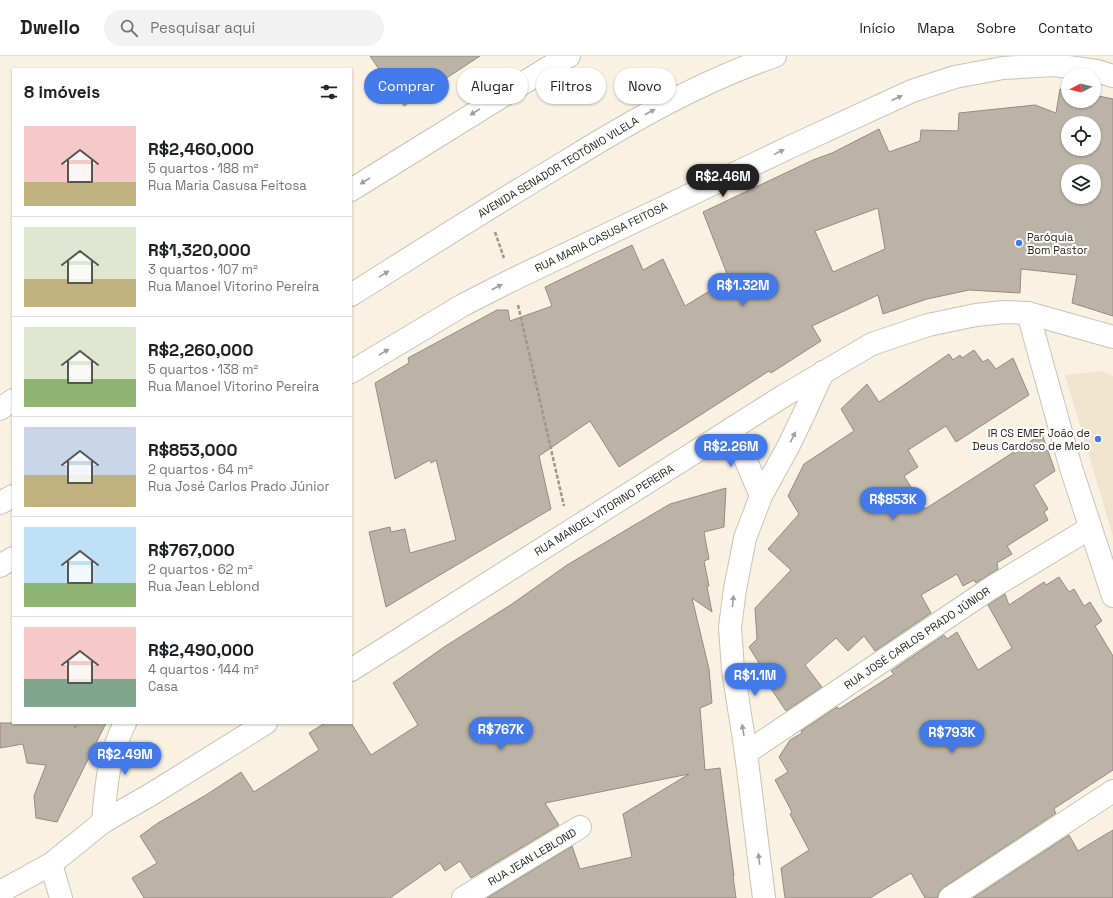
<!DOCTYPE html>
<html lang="pt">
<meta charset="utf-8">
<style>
body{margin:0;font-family:"Space Grotesk",sans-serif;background:#f2f2f2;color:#202124;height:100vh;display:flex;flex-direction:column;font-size:15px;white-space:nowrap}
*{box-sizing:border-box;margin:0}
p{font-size:13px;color:#757577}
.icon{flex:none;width:22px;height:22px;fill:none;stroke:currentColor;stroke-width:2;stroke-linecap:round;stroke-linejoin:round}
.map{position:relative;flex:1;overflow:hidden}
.sheet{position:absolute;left:12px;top:12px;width:340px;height:656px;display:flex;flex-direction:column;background:#fff;border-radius:0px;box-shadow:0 1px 3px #0004}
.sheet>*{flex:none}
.hud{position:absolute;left:364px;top:12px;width:380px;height:36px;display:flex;gap:8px}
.needle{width:26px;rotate:263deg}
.controls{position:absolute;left:1061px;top:12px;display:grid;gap:8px}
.controls a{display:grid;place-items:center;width:40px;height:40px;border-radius:50%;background:#fff;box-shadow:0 1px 3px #0004;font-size:20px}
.price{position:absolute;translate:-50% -34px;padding:0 9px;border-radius:14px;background:#4479ea;color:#fff;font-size:13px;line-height:26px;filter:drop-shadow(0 1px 2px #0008)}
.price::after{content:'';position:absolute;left:50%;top:24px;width:12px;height:9px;margin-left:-6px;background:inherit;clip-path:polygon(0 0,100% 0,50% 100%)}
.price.on{background:#222;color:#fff}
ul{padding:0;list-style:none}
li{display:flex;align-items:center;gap:12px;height:100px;padding:0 12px}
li+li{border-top:1px solid #e0e0e0}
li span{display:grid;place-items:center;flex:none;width:112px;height:80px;border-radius:0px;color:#555}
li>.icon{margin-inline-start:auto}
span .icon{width:48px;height:48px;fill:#fffc;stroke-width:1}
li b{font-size:17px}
h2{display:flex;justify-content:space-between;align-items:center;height:48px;padding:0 12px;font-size:17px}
.tag{padding:0 14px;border-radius:18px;background:#fff;box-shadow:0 1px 3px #0004;font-size:14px;line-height:36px}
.tag.on{background:#4479ea;color:#fff}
header{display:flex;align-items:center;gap:24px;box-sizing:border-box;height:56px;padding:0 20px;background:#fff;border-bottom:1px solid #e0e0e0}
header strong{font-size:19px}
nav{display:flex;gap:22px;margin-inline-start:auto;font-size:14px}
.search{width:280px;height:36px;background:#f2f2f2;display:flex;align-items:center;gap:10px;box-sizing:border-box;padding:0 14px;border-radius:22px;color:#757577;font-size:15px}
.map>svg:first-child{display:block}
.built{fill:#f0e4ce}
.building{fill:#bbb3a5;stroke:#948d7f;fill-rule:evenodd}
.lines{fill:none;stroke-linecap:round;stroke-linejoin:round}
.minor-casing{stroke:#cac2b4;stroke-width:24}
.primary-casing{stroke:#cac2b4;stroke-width:24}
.path{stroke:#9d978c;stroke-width:2.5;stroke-dasharray:4 2;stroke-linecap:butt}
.minor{stroke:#fff;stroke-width:22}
.primary{stroke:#fff;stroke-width:22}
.oneway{fill:#9f9e9b}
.poi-dot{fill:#4479ea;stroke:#fff;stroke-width:1.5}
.labels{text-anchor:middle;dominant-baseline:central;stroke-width:4;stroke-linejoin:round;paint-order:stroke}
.street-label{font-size:11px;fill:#2a2721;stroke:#fff}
.poi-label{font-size:11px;fill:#2a2721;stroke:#fff;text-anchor:start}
</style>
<header>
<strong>Dwello</strong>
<div class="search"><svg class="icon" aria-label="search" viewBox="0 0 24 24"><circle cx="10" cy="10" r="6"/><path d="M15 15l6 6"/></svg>Pesquisar aqui</div>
<nav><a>Início</a><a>Mapa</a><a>Sobre</a><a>Contato</a></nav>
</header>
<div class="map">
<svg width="1113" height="842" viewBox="0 0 1113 842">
<rect width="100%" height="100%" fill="#f9f1e2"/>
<polygon class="built" points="1101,315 1113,320 1113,480 1065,319"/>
<g class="building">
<polygon points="370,0 480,0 404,50"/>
<path d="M1060,33L1068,35V45H1094V39L1113,43V260L1072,247L1077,219L1021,213L1020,237L969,234L927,243L883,258L878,239L812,270L821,285L771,317L769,315L619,411L590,365L539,400L551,453L386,551L369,476L390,471L391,476L405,473L410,497L456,484L436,404L431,407L430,404L395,423L375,327L409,307L408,302L497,254H508L510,265L552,250L545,231L632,189L643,214L663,203L685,250L729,223L703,156L813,104L832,97L879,73L889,96L920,85L921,74L958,75L959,57L1035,49L1056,57ZM1068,67H1094V93H1068ZM1068,115H1094V141H1068ZM878,152L885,193L833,216L815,175Z"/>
<polygon points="974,294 983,306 988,303 996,313 1013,302 1029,339 956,386 946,370 908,394 918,411 904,420 925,453 1042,378 1055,415 1034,429 1048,453 1044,456 1048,464 1007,490 1012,498 997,507 998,513 976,527 974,524 963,530 957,518 921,539 931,557 875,595 864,580 848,595 836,582 805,609 822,631 786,655 766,625 754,612 759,607 749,591 757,583 755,552 791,514 768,493 799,458 788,440 804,408 854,375 841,353 867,328 879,346 949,298 953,304 960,299 962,302"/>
<polygon points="726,432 724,471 704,476 709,503 704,505 709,530 707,531 712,556 692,542 709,613 712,647 700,652 705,714 720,712 734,820 733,820 736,842 487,842 572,790 580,813 632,801 623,758 689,718 545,747 559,769 471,822 460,805 445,815 440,807 390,842 144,842 132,822 157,807 140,780 158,767 206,739 241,716 254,736 319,694 309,677 325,667 351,667 371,699 418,669 393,627 444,591 512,548 567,509 670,448"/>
<polygon points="1059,521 1069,536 1074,533 1084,550 1090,546 1102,565 1095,570 1113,600 1113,714 1055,752 1054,754 1056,757 943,832 939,836 938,842 925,842 911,817 870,842 785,842 781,812 809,794 790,758 792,756 775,724 788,716 779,701 790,684 802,677 801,675 837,651 839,653 894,618 891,615 944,579 947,583 957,576 978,614 1012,592 988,549 1005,538 1009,549 1044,526 1046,529"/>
<polygon points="0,667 75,667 75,672 78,667 106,667 57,766 36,762 34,740 46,709 27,707 23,688 0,692"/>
<polygon points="1113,774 1113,842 973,842 1069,779 1078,795"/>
</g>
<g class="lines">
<defs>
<g id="minor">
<polyline points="1028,257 1071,412 1113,540"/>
<polyline points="351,316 463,249 512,224 790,91 912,35 955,21 1003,12 1054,9 1097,15 1113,20"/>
<polyline points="732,372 761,440"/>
<polyline points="0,510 13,502"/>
<polyline points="351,614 785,339 872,288 928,269 976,259 1004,256 1028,257 1113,281"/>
<polyline points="746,697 991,532 1090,472"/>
<path d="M103,766C106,730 108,701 125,667"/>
<polyline points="51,808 61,842"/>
<polyline points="0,836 51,808 103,766 150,739 266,667"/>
<polyline points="463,842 580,771"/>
<polyline points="764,842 746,697 733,614 730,571 735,533 745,482 761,440 788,391 803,360 823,316"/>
<polyline points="950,842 1113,735"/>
</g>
<g id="primary">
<polyline points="351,134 546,13 569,0"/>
<path d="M351,239C421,195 491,150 562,108C630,66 699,26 775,0"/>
<polyline points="0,353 13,344"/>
<polyline points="0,447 13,440"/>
</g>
</defs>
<use href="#minor" class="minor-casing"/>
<use href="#primary" class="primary-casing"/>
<g class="path">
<polyline points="495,176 504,202"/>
<polyline points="518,249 564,450"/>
</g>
<use href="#minor" class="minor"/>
<use href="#primary" class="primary"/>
</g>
<defs><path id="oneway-solid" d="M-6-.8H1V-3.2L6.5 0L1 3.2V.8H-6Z"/></defs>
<g class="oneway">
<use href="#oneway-solid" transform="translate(897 42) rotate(-24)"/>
<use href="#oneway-solid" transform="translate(475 56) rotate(148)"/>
<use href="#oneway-solid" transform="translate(650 56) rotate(-28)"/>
<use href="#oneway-solid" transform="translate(779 96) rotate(-26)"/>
<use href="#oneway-solid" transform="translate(365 125) rotate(148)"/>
<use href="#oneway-solid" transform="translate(384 218) rotate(-32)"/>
<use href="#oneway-solid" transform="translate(497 231) rotate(-27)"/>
<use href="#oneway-solid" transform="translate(384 296) rotate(-31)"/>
<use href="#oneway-solid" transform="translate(793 381) rotate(-64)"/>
<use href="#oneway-solid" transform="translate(733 545) rotate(-84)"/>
<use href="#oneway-solid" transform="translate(743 674) rotate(-99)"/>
<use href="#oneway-solid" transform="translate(759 803) rotate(-97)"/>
</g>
<g class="poi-dot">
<circle cx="1019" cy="187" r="4"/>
<circle cx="1098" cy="383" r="4"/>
</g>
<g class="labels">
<g class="street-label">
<text transform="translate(558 111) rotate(-31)">AVENIDA SENADOR TEOTÔNIO VILELA</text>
<text transform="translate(601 181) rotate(-26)">RUA MARIA CASUSA FEITOSA</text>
<text transform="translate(604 454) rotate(-32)">RUA MANOEL VITORINO PEREIRA</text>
<text transform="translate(917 582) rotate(-34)">RUA JOSÉ CARLOS PRADO JÚNIOR</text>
<text transform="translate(532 801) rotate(-31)">RUA JEAN LEBLOND</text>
</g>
<g class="poi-label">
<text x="1027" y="181">Paróquia<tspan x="1027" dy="13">Bom Pastor</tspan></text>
<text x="1090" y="377" text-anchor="end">IR CS EMEF João de<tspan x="1090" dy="13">Deus Cardoso de Melo</tspan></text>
</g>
</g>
</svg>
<div class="controls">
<a><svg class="needle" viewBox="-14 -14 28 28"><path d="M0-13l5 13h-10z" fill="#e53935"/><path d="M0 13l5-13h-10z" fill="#757577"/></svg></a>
<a><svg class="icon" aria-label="locate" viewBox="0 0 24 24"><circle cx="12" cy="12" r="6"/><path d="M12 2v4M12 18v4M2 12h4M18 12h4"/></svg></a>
<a><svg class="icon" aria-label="layers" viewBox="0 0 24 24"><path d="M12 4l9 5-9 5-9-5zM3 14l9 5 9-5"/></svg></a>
</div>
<b class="price on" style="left:723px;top:142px">R$2.46M</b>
<b class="price" style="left:743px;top:251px">R$1.32M</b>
<b class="price" style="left:731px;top:412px">R$2.26M</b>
<b class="price" style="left:893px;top:465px">R$853K</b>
<b class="price" style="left:755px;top:641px">R$1.1M</b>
<b class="price" style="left:501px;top:695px">R$767K</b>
<b class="price" style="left:952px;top:698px">R$793K</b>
<b class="price" style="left:125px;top:720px">R$2.49M</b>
<div class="hud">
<a class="tag on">Comprar</a>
<a class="tag">Alugar</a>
<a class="tag">Filtros</a>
<a class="tag">Novo</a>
</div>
<section class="sheet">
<h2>8 imóveis<svg class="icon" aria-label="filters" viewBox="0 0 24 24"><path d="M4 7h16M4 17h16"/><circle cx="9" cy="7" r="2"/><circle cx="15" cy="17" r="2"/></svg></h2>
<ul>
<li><span style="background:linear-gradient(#f6c9c9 70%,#c2b280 0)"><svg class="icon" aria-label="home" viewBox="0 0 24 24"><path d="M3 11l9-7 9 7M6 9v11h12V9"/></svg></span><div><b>R$2,460,000</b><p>5 quartos · 188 m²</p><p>Rua Maria Casusa Feitosa</p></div></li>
<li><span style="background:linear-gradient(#dfe7d0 65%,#c2b280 0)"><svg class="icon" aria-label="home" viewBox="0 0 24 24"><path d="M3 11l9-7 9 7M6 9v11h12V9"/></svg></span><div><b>R$1,320,000</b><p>3 quartos · 107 m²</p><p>Rua Manoel Vitorino Pereira</p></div></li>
<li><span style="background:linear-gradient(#dfe7d0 65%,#8fb573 0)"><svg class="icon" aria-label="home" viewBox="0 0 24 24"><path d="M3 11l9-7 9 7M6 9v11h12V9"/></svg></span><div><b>R$2,260,000</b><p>5 quartos · 138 m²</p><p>Rua Manoel Vitorino Pereira</p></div></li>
<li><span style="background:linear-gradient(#c9d6e8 60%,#c2b280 0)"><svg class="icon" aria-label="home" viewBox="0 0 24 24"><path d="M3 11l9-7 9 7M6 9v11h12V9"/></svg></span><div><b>R$853,000</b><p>2 quartos · 64 m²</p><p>Rua José Carlos Prado Júnior</p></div></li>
<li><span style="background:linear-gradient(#bfe0f5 70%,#8fb573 0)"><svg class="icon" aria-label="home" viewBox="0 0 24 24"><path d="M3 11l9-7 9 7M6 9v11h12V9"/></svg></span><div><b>R$767,000</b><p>2 quartos · 62 m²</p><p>Rua Jean Leblond</p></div></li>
<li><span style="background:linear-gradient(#f6c9c9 65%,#7fa58c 0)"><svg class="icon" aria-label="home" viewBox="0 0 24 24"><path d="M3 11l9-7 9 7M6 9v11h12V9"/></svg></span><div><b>R$2,490,000</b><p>4 quartos · 144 m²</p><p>Casa</p></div></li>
</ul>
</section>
</div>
